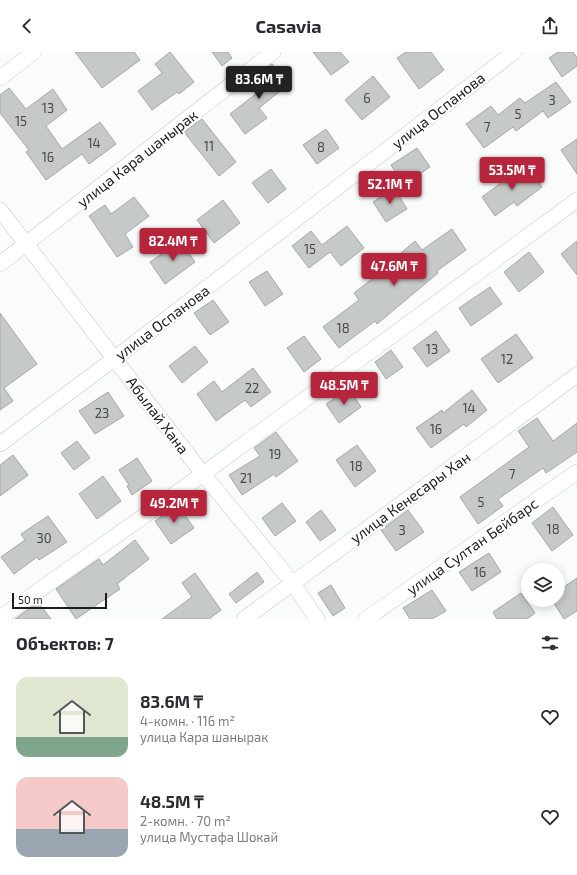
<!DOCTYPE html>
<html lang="ru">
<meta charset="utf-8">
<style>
body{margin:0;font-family:"Exo 2",sans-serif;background:#f2f2f3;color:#2b2b33;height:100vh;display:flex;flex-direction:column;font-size:15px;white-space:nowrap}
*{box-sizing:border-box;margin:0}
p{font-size:13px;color:#7c7c81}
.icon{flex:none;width:22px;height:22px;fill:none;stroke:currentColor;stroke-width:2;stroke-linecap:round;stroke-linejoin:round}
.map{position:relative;height:567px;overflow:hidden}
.sheet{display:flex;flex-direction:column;background:#fff;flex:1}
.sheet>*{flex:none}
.tools{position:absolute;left:521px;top:511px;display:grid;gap:8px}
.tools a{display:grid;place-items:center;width:44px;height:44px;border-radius:50%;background:#fff;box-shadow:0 2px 10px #0003;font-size:20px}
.scale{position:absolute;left:12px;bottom:10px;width:95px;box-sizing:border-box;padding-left:4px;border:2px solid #1c1d1d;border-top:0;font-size:11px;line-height:14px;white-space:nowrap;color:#1c1d1d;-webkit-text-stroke:3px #fff;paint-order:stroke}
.price{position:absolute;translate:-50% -34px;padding:0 9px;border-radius:4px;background:#b7253c;color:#fff;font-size:13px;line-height:26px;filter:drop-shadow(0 1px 2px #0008)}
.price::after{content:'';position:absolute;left:50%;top:24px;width:12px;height:9px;margin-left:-6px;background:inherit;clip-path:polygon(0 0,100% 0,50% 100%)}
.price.selected{background:#222;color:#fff}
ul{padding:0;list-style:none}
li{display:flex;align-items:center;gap:12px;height:100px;padding:0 16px}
li span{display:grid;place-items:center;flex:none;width:112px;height:80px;border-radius:12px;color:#555}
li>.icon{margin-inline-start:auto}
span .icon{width:48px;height:48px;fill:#fffc;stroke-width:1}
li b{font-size:17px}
h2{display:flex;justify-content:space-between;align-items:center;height:48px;padding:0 16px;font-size:17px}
header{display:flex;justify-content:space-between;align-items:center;height:52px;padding:0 16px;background:#fff;font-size:18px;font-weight:700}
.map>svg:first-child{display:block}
.building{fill:#c5c9c7;stroke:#a5a8a7}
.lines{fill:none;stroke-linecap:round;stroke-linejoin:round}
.minor-casing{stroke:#c6c9c8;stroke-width:16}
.minor{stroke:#fff;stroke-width:15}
.labels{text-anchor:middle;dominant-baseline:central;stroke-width:4;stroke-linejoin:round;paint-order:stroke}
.number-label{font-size:13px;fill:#464848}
.street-label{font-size:15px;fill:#1c1d1d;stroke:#fff}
</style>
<header><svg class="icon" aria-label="back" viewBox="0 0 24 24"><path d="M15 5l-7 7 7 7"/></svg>Casavia<svg class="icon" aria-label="share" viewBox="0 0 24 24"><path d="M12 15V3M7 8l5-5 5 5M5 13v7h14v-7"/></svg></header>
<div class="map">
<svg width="577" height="567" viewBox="0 0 577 567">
<rect width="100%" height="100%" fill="#f9fcfb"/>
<g class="building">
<polygon points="75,0 134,0 140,8 102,36"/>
<polygon points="170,0 194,30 179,42 177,40 152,58 138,39 162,21 155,12"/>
<polygon points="212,0 228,0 232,6 222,14"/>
<polygon points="313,0 340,0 349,10 331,23"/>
<polygon points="406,0 431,0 444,18 419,37 397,6"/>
<polygon points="558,0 573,0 577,6 577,14 562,25 549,6"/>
<polygon points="272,12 288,33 259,56 267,66 245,82 230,62 262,37 253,27"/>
<polygon points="373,24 390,45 362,68 345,48"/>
<polygon points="556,30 571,50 548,66 543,59 516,79 513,75 484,96 466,72 491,54 498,63 520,46 525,51"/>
<polygon points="9,36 26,57 53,37 67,58 46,74 62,97 100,70 116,92 89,112 82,102 46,128 26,100 29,98 0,61 0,43"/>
<polygon points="202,67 236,110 219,124 184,80"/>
<polygon points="326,77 339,96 317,112 303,93"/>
<polygon points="577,87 577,122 561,98"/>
<polygon points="417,96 430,115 404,133 391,113"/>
<polygon points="525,113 542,135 517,154 514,150 495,164 482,145"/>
<polygon points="271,117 286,137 268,151 252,131"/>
<polygon points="394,136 407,157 386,170 373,150"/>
<polygon points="134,145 149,164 125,182 133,195 117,205 89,164 105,153 111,162"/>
<polygon points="223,148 240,171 214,191 197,168"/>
<polygon points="347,174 364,196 341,214 330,200 309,216 292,194 311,179 322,193"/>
<polygon points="452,177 466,198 437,219 438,221 377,272 375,269 339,296 323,275 359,248 354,241 403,203 401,201 415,189 422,198"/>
<polygon points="181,189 195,210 165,232 150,210"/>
<polygon points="577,189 577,223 561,202"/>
<polygon points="529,200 544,220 519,240 504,220"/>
<polygon points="267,219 283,242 265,254 249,230"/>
<polygon points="490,235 502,252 471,274 459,256"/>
<polygon points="213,248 229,270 210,283 194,261"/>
<polygon points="0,261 37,312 4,336 13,349 0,358"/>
<polygon points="436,279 450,299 427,315 413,296"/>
<polygon points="516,282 533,306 498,331 481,307"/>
<polygon points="304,284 321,307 304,320 287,296"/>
<polygon points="195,294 208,310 182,331 169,314"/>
<polygon points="391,298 403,315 386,327 375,310"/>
<polygon points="253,316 271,340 251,355 245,348 216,369 197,342 214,329 222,340"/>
<polygon points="349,337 361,355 339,371 326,352"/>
<polygon points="472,338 487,358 466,375 464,372 431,396 416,376 442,358 443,361"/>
<polygon points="108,340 124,364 95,382 79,359"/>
<polygon points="537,366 553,389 577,371 577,400 546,421 543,416 498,447 503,454 478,472 460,445 529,395 518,379"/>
<polygon points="276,380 298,409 276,425 274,422 242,443 229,423 260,404 254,396"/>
<polygon points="77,389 90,406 74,418 61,401"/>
<polygon points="357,393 376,419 355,435 336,408"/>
<polygon points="13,403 28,423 0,444 0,413"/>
<polygon points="137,406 152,429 132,443 127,434 129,433 119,418"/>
<polygon points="103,424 121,449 97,467 79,442"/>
<polygon points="282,451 296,469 275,484 262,466"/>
<polygon points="178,453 194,476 171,492 155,469"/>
<polygon points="553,455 573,483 552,499 532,471"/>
<polygon points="321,458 336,478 320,489 306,470"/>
<polygon points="408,458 424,480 396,499 381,478"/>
<polygon points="48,464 67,490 39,508 37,505 14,522 1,505 25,488 21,482"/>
<polygon points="135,488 149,507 117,532 120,537 76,567 56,537 99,507 103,513"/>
<polygon points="489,501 501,520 472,539 459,520"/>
<polygon points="257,520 264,530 236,551 229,542"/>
<polygon points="195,521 221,558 209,567 162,567 192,545 182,531"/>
<polygon points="577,526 577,559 564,567 552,548 558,548 558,539"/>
<polygon points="331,533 345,556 333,564 318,541"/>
<polygon points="432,538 446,559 432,567 410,567 403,556"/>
<polygon points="521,541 535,561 527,567 497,567 493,560"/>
<polygon points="38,550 51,567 15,567"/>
</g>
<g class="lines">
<defs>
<g id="minor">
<polyline points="0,26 34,0"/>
<polyline points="0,158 203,422 292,530 317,567"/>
<polyline points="0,212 273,0"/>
<polyline points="0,392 114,307 514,0"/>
<polyline points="0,566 203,422 577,148"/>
<polyline points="244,567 577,323"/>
<polyline points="366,567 577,420"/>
</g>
</defs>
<use href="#minor" class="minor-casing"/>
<use href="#minor" class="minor"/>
</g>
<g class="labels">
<g class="number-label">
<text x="367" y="46">6</text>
<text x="552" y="48">3</text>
<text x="48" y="56">13</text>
<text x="518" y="62">5</text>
<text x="21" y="69">15</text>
<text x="487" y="75">7</text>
<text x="94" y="91">14</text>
<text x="209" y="94">11</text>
<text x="321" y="95">8</text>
<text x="48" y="105">16</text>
<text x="310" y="197">15</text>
<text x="343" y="276">18</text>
<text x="432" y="297">13</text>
<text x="507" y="307">12</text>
<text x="252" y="336">22</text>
<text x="469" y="356">14</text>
<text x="102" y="361">23</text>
<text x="436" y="377">16</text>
<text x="275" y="402">19</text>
<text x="356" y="414">18</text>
<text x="512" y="422">7</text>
<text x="246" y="426">21</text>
<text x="481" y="450">5</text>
<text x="553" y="477">18</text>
<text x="402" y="478">3</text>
<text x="44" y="486">30</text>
<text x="480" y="520">16</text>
</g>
<g class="street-label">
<text transform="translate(438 58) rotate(-38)">улица Оспанова</text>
<text transform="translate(137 106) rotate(-38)">улица Кара шанырак</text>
<text transform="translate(162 270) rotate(-37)">улица Оспанова</text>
<text transform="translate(158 363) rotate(53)">Абылай Хана</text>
<text transform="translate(410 445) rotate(-36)">улица Кенесары Хан</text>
<text transform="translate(472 494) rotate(-35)">улица Султан Бейбарс</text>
</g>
</g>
</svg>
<div class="tools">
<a><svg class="icon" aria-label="layers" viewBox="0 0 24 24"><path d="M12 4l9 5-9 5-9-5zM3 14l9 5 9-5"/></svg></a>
</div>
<div class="scale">50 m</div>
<b class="price selected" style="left:259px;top:48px">83.6M ₸</b>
<b class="price" style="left:512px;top:139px">53.5M ₸</b>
<b class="price" style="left:390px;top:153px">52.1M ₸</b>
<b class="price" style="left:173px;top:210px">82.4M ₸</b>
<b class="price" style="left:394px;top:235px">47.6M ₸</b>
<b class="price" style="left:344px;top:354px">48.5M ₸</b>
<b class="price" style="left:174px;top:472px">49.2M ₸</b>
</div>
<section class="sheet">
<h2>Объектов: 7<svg class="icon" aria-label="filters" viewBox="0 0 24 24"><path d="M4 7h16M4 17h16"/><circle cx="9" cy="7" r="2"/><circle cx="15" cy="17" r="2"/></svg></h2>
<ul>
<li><span style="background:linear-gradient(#dfe7d0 75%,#7fa58c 0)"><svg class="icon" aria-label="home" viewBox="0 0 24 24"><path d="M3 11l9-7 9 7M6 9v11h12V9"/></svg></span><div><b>83.6M ₸</b><p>4-комн. · 116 m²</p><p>улица Кара шанырак</p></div><svg class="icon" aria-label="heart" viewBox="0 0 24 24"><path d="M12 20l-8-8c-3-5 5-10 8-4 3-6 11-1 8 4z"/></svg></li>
<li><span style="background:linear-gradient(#f6c9c9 65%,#9aa5b1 0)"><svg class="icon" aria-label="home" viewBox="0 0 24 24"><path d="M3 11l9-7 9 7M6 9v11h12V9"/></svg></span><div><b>48.5M ₸</b><p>2-комн. · 70 m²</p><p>улица Мустафа Шокай</p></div><svg class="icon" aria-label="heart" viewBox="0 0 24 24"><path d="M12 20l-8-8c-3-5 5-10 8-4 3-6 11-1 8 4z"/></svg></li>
</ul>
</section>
